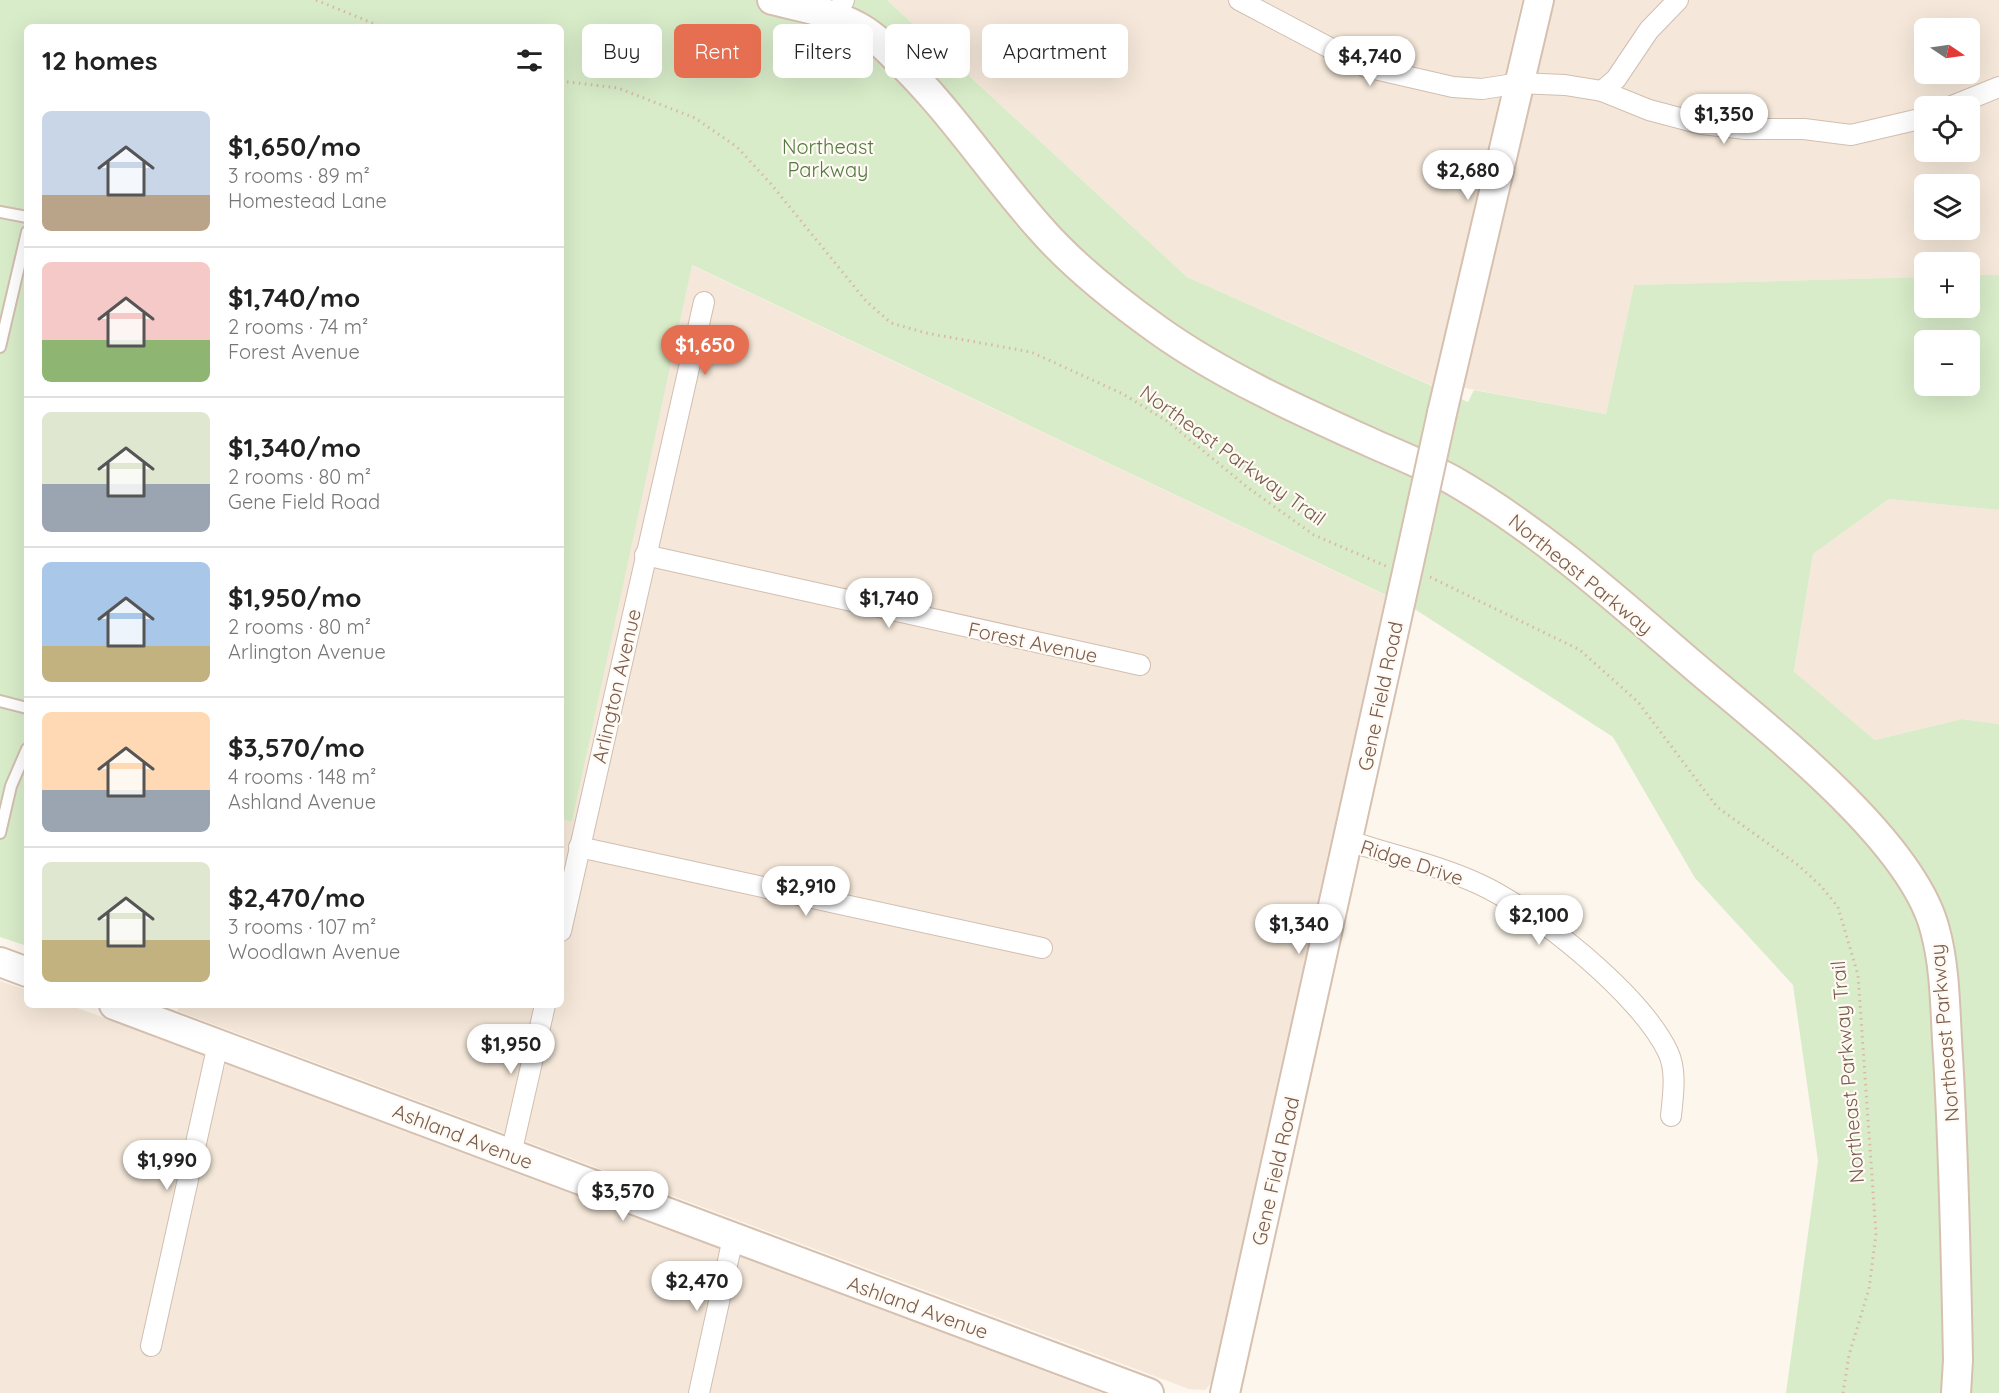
<!DOCTYPE html>
<meta charset="utf-8">
<style>
body{margin:0;font-family:Quicksand,sans-serif;background:#f6f6f6;color:#222;height:100vh;display:flex;flex-direction:column;font-size:22px;white-space:nowrap}
*{box-sizing:border-box;margin:0}
p{font-size:20px;color:#767676}
.icon{flex:none;width:33px;height:33px;fill:none;stroke:currentColor;stroke-width:2;stroke-linecap:round;stroke-linejoin:round}
.map{position:relative;flex:1;overflow:hidden}
.side{position:absolute;left:24px;top:24px;width:540px;height:984px;display:flex;flex-direction:column;background:#fff;border-radius:9px;box-shadow:0 6px 24px #0002}
.side>*{flex:none}
.top-card{position:absolute;left:582px;top:24px;width:570px;height:54px;display:flex;gap:12px}
.needle{width:39px;rotate:103deg}
.fabs{position:absolute;left:1914px;top:18px;display:grid;gap:12px}
.fabs a{display:grid;place-items:center;width:66px;height:66px;border-radius:9px;background:#fff;box-shadow:0 6px 24px #0002;font-size:30px}
.price{position:absolute;translate:-50% -51px;padding:0 14px;border-radius:21px;background:#fff;color:#222;font-size:20px;line-height:39px;filter:drop-shadow(0 2px 3px #0008)}
.price::after{content:'';position:absolute;left:50%;top:36px;width:18px;height:14px;margin-left:-9px;background:inherit;clip-path:polygon(0 0,100% 0,50% 100%)}
.price.on{background:#e76f51;color:#fff}
ul{padding:0;list-style:none}
li{display:flex;align-items:center;gap:18px;height:150px;padding:0 18px}
li+li{border-top:2px solid #e0e0e0}
li span{display:grid;place-items:center;flex:none;width:168px;height:120px;border-radius:9px;color:#555}
li>.icon{margin-inline-start:auto}
span .icon{width:72px;height:72px;fill:#fffc;stroke-width:1}
li b{font-size:26px}
h2{display:flex;justify-content:space-between;align-items:center;height:72px;padding:0 18px;font-size:26px}
.tag{padding:0 21px;border-radius:9px;background:#fff;box-shadow:0 6px 24px #0002;font-size:21px;line-height:54px}
.tag.on{background:#e76f51;color:#fff}
.map>svg:first-child{display:block}
.residential{fill:#f5e8da;fill-rule:evenodd}
.green{fill:#d8ecc9;fill-rule:evenodd}
.lines{fill:none;stroke-linecap:round;stroke-linejoin:round}
.lane-casing{stroke:#d1beb0;stroke-width:14}
.street-casing{stroke:#d1beb0;stroke-width:22}
.secondary-casing{stroke:#d6c0b0;stroke-width:32}
.path{stroke:#d9b8a5;stroke-width:3;stroke-dasharray:1.5 4.5;stroke-linecap:butt}
.lane{stroke:#fff;stroke-width:10}
.street{stroke:#fff;stroke-width:20}
.secondary{stroke:#fff;stroke-width:28}
.secondary-bridge-casing{stroke:#d6c0b0;stroke-width:32;stroke-linecap:butt}
.secondary-bridge{stroke:#fff;stroke-width:28}
.labels{text-anchor:middle;dominant-baseline:central;stroke-width:4.5;stroke-linejoin:round;paint-order:stroke}
.park-label{font-size:20px;fill:#537a41;stroke:#fffaf3}
.street-label{font-size:20px;fill:#7a5c4d;stroke:#fffaf3}
</style>
<div class="map">
<svg width="1999" height="1393" viewBox="0 0 1999 1393">
<rect width="100%" height="100%" fill="#fdf6ec"/>
<g class="residential">
<polygon points="887,0 1522,0 1433,386 1187,277"/>
<path d="M1548,0H1999V275H1970V262H1924V277L1634,285L1606,414L1460,387ZM1924,28H1970V74H1924ZM1924,106H1970V152H1924ZM1924,184H1970V230H1924Z"/>
<polygon points="691,265 1389,597 1214,1380 1205,1390 1189,1389 178,1011 178,1005 561,1005 561,819 572,822"/>
<polygon points="1889,499 1999,510 1999,724 1962,719 1875,740 1794,673 1813,554"/>
<polygon points="0,981 27,990 27,1005 69,1005 202,1053 221,1074 226,1064 240,1065 1102,1393 0,1393"/>
</g>
<path class="green" d="M0,0H887L1187,277L1468,402L1474,390L1606,414L1634,285L1924,277V308H1970V275H1999V510L1889,499L1813,554L1794,672L1875,740L1962,719L1999,724V1393H1786L1818,1161L1793,985L1695,878L1613,737L1413,608L692,265L572,822L561,819V27H27V946L0,937ZM1924,340H1970V386H1924Z"/>
<g class="lines">
<defs>
<g id="lane">
<polyline points="0,212 27,217"/>
<polyline points="0,347 27,232"/>
<polyline points="0,701 27,708"/>
<polyline points="0,833 11,786 27,749"/>
</g>
<g id="street">
<polyline points="1239,0 1366,67 1453,87 1482,89 1520,83 1565,85 1602,91 1649,110 1702,124 1746,129 1804,129 1851,135 1924,118"/>
<polyline points="835,17 844,0"/>
<polyline points="1602,91 1616,79 1649,30 1678,0"/>
<polyline points="1952,106 1999,87"/>
<polyline points="645,555 1140,665"/>
<path d="M1349,841C1392,855 1438,865 1479,884C1536,910 1641,995 1668,1052C1677,1071 1673,1095 1671,1116"/>
<polyline points="579,847 1042,948"/>
<polyline points="561,931 704,302"/>
<polyline points="511,1154 545,1005"/>
<polyline points="151,1346 218,1044"/>
<polyline points="699,1393 733,1238"/>
</g>
<g id="secondary">
<path d="M772,0C800,7 831,12 857,26C871,33 883,45 894,56C949,108 990,172 1040,228C1074,267 1116,300 1158,330C1224,377 1301,411 1374,444C1401,456 1429,467 1454,481C1542,532 1617,600 1694,666C1765,727 1912,839 1935,930C1946,970 1945,1015 1948,1056C1954,1157 1956,1258 1958,1360L1956,1393"/>
<polyline points="1442,413 1539,0"/>
<polyline points="0,962 27,972"/>
<polyline points="114,1005 1149,1393"/>
<polyline points="1225,1393 1417,527"/>
</g>
</defs>
<use href="#lane" class="lane-casing"/>
<use href="#street" class="street-casing"/>
<use href="#secondary" class="secondary-casing"/>
<g class="path">
<polyline points="316,0 382,27"/>
<polyline points="561,81 618,88 695,118 737,147 771,184 866,301 891,323 926,333 1031,352 1123,394 1167,421 1247,487 1314,535 1386,566"/>
<polyline points="1430,577 1580,650 1638,702 1717,807 1798,865 1821,886 1838,907 1858,975 1876,1234 1869,1289 1849,1355 1843,1393"/>
</g>
<use href="#lane" class="lane"/>
<use href="#street" class="street"/>
<use href="#secondary" class="secondary"/>
<defs>
<polyline id="secondary-bridge" points="1417,527 1442,413"/>
</defs>
<use href="#secondary-bridge" class="secondary-bridge-casing"/>
<use href="#secondary-bridge" class="secondary-bridge"/>
</g>
<g class="labels">
<g class="park-label">
<text x="828" y="146">Northeast<tspan x="828" dy="23">Parkway</tspan></text>
</g>
<g class="street-label">
<text transform="translate(1233 455) rotate(36)">Northeast Parkway Trail</text>
<text transform="translate(1581 574) rotate(39)">Northeast Parkway</text>
<text transform="translate(1033 642) rotate(12)">Forest Avenue</text>
<text transform="translate(616 686) rotate(-77)">Arlington Avenue</text>
<text transform="translate(1380 696) rotate(-78)">Gene Field Road</text>
<text transform="translate(1412 862) rotate(18)">Ridge Drive</text>
<text transform="translate(1944 1033) rotate(-95)">Northeast Parkway</text>
<text transform="translate(1847 1072) rotate(-95)">Northeast Parkway Trail</text>
<text transform="translate(463 1136) rotate(21)">Ashland Avenue</text>
<text transform="translate(1275 1171) rotate(-77)">Gene Field Road</text>
<text transform="translate(918 1307) rotate(20)">Ashland Avenue</text>
</g>
</g>
</svg>
<div class="fabs">
<a><svg class="needle" viewBox="-14 -14 28 28"><path d="M0-13l5 13h-10z" fill="#e53935"/><path d="M0 13l5-13h-10z" fill="#767676"/></svg></a>
<a><svg class="icon" aria-label="locate" viewBox="0 0 24 24"><circle cx="12" cy="12" r="6"/><path d="M12 2v4M12 18v4M2 12h4M18 12h4"/></svg></a>
<a><svg class="icon" aria-label="layers" viewBox="0 0 24 24"><path d="M12 4l9 5-9 5-9-5zM3 14l9 5 9-5"/></svg></a>
<a>+</a>
<a>−</a>
</div>
<b class="price" style="left:1370px;top:87px">$4,740</b>
<b class="price" style="left:1724px;top:145px">$1,350</b>
<b class="price" style="left:1468px;top:201px">$2,680</b>
<b class="price on" style="left:705px;top:376px">$1,650</b>
<b class="price" style="left:889px;top:629px">$1,740</b>
<b class="price" style="left:806px;top:917px">$2,910</b>
<b class="price" style="left:1539px;top:946px">$2,100</b>
<b class="price" style="left:1299px;top:955px">$1,340</b>
<b class="price" style="left:511px;top:1075px">$1,950</b>
<b class="price" style="left:167px;top:1191px">$1,990</b>
<b class="price" style="left:623px;top:1222px">$3,570</b>
<b class="price" style="left:697px;top:1312px">$2,470</b>
<div class="top-card">
<a class="tag">Buy</a>
<a class="tag on">Rent</a>
<a class="tag">Filters</a>
<a class="tag">New</a>
<a class="tag">Apartment</a>
</div>
<section class="side">
<h2>12 homes<svg class="icon" aria-label="filters" viewBox="0 0 24 24"><path d="M4 7h16M4 17h16"/><circle cx="9" cy="7" r="2"/><circle cx="15" cy="17" r="2"/></svg></h2>
<ul>
<li><span style="background:linear-gradient(#c9d6e8 70%,#b9a48a 0)"><svg class="icon" aria-label="home" viewBox="0 0 24 24"><path d="M3 11l9-7 9 7M6 9v11h12V9"/></svg></span><div><b>$1,650/mo</b><p>3 rooms · 89 m²</p><p>Homestead Lane</p></div></li>
<li><span style="background:linear-gradient(#f6c9c9 65%,#8fb573 0)"><svg class="icon" aria-label="home" viewBox="0 0 24 24"><path d="M3 11l9-7 9 7M6 9v11h12V9"/></svg></span><div><b>$1,740/mo</b><p>2 rooms · 74 m²</p><p>Forest Avenue</p></div></li>
<li><span style="background:linear-gradient(#dfe7d0 60%,#9aa5b1 0)"><svg class="icon" aria-label="home" viewBox="0 0 24 24"><path d="M3 11l9-7 9 7M6 9v11h12V9"/></svg></span><div><b>$1,340/mo</b><p>2 rooms · 80 m²</p><p>Gene Field Road</p></div></li>
<li><span style="background:linear-gradient(#a9c7e8 70%,#c2b280 0)"><svg class="icon" aria-label="home" viewBox="0 0 24 24"><path d="M3 11l9-7 9 7M6 9v11h12V9"/></svg></span><div><b>$1,950/mo</b><p>2 rooms · 80 m²</p><p>Arlington Avenue</p></div></li>
<li><span style="background:linear-gradient(#ffd9b3 65%,#9aa5b1 0)"><svg class="icon" aria-label="home" viewBox="0 0 24 24"><path d="M3 11l9-7 9 7M6 9v11h12V9"/></svg></span><div><b>$3,570/mo</b><p>4 rooms · 148 m²</p><p>Ashland Avenue</p></div></li>
<li><span style="background:linear-gradient(#dfe7d0 65%,#c2b280 0)"><svg class="icon" aria-label="home" viewBox="0 0 24 24"><path d="M3 11l9-7 9 7M6 9v11h12V9"/></svg></span><div><b>$2,470/mo</b><p>3 rooms · 107 m²</p><p>Woodlawn Avenue</p></div></li>
</ul>
</section>
</div>
